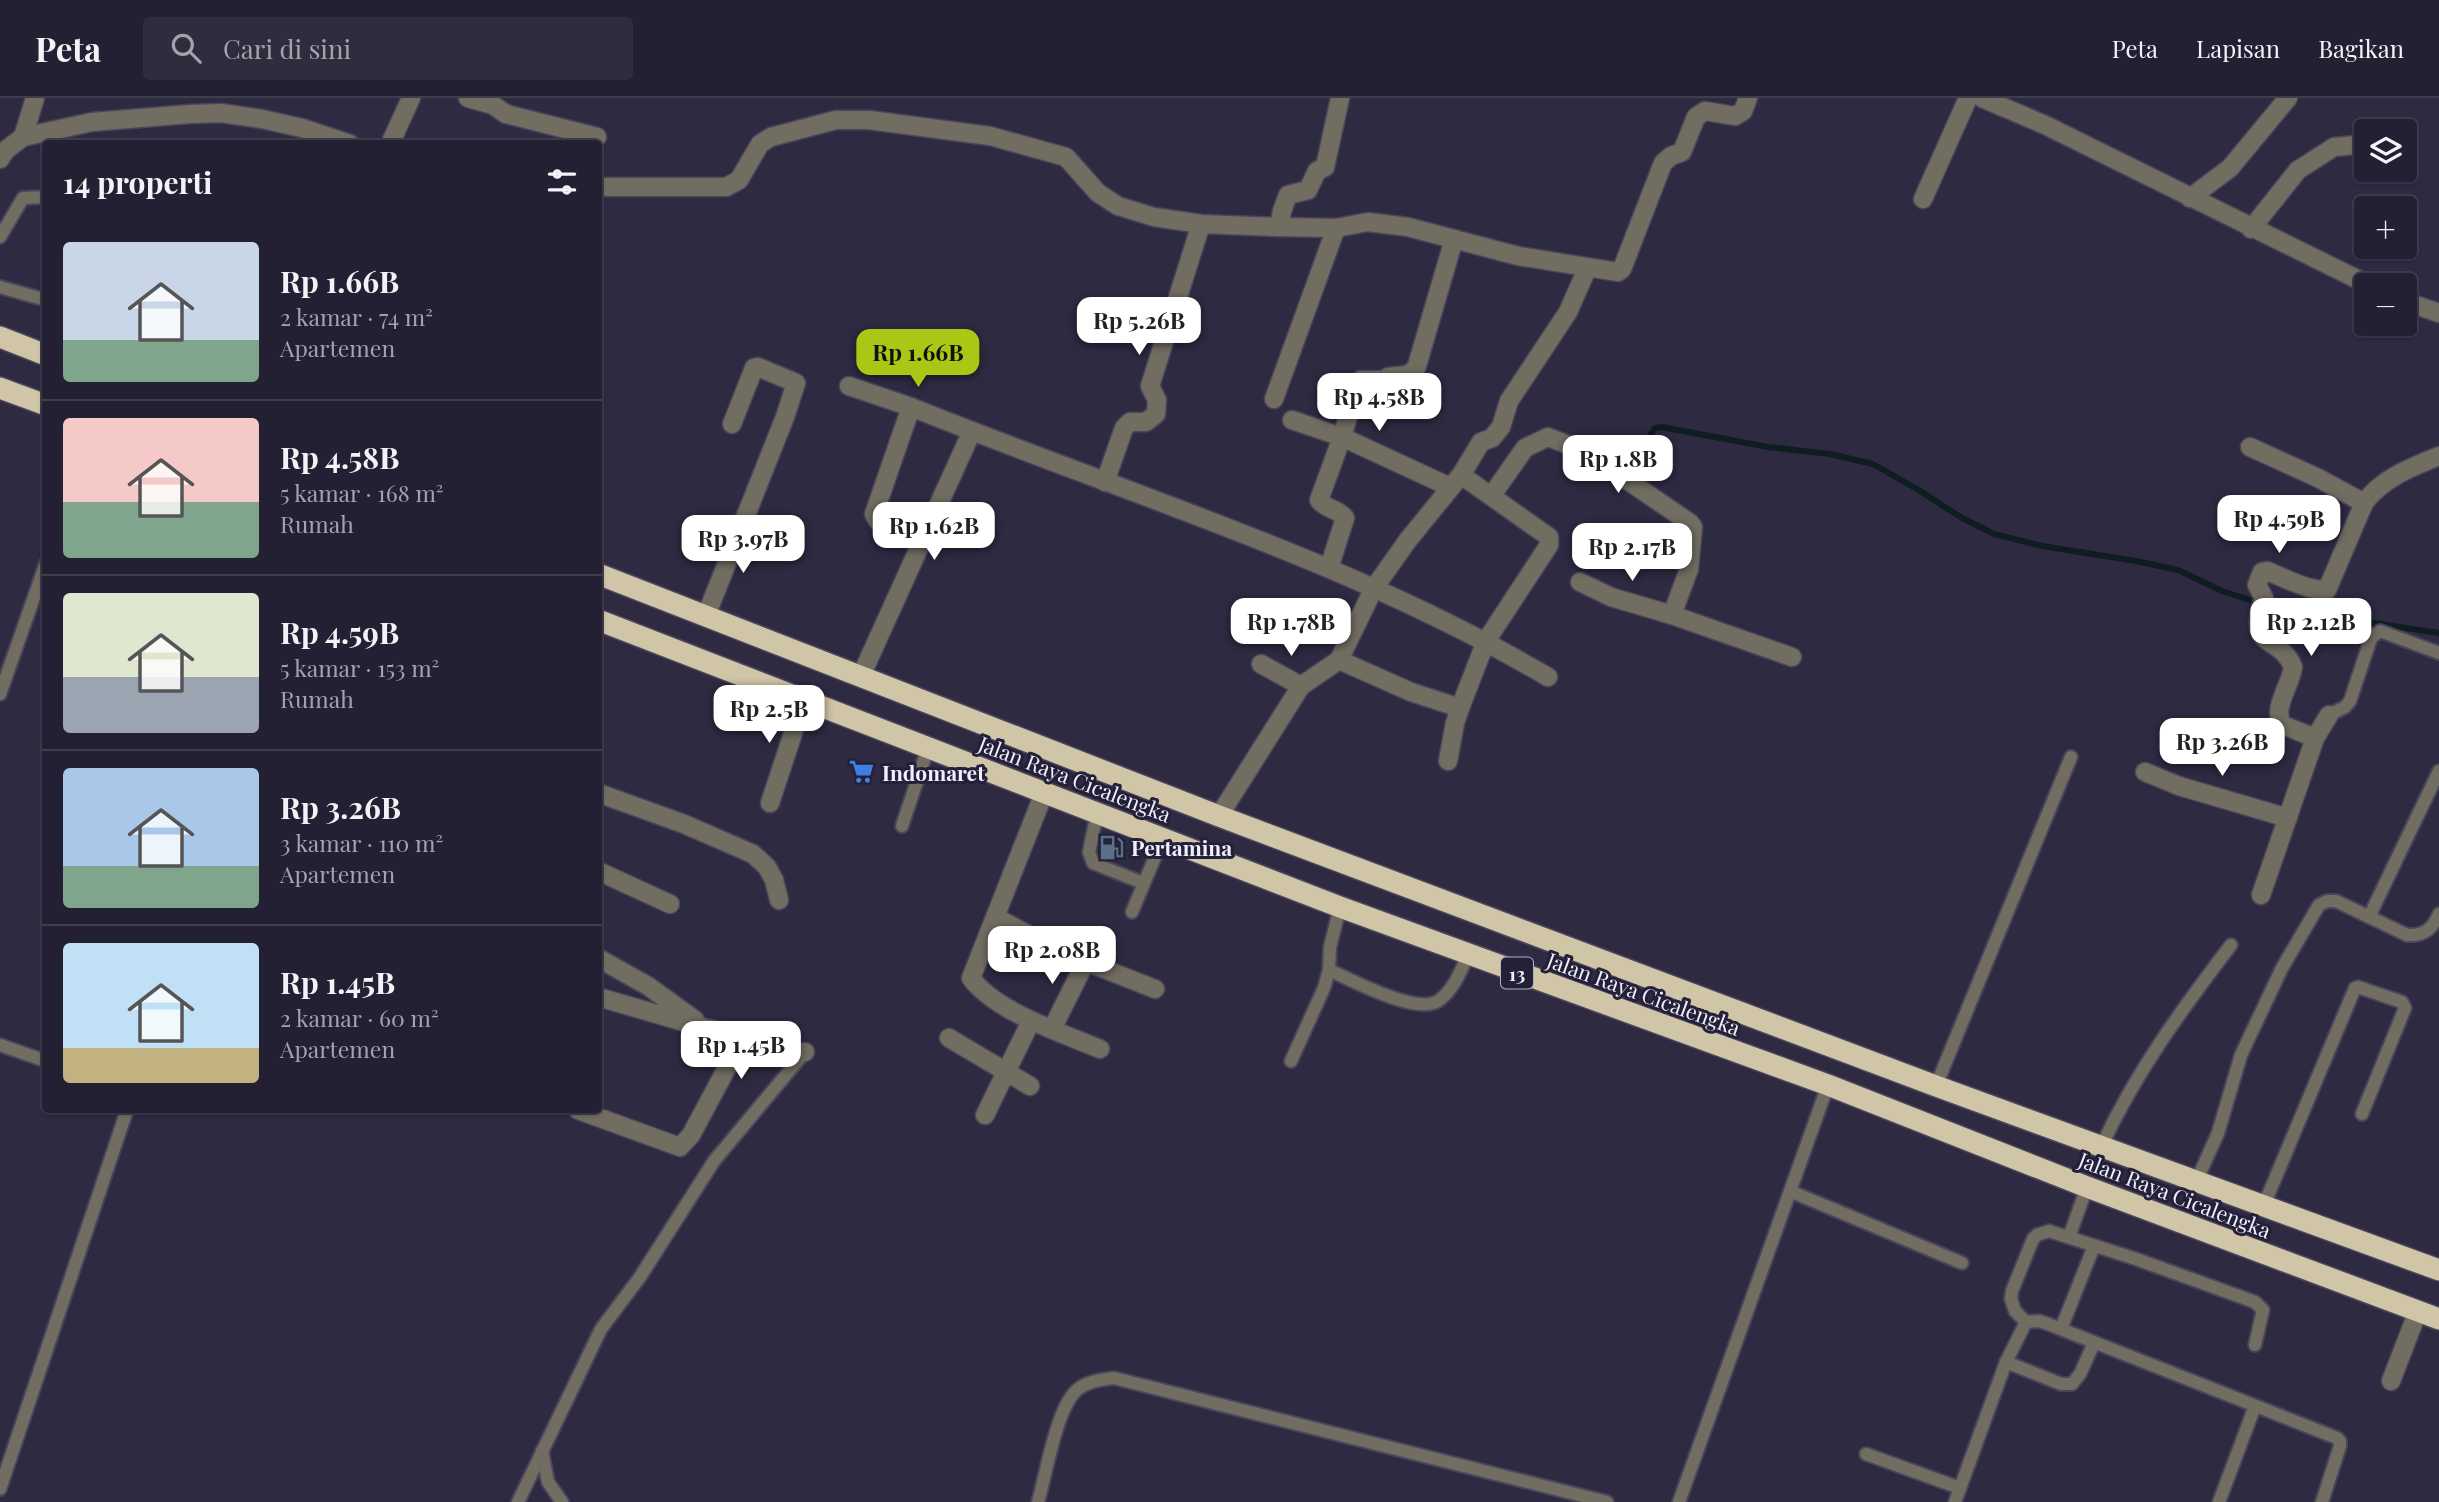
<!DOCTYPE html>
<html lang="id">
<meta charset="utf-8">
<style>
body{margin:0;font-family:"Playfair Display",serif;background:#2e2d3e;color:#f1f3f6;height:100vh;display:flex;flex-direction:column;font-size:26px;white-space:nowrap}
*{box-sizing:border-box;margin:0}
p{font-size:23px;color:#a2a3ac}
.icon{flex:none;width:38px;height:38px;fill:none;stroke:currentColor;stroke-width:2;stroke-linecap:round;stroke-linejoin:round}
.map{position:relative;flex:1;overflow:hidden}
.side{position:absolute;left:42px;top:42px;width:560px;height:973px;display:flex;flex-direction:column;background:#222032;border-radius:7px;box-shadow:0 2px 5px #0004,0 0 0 2px #3f3e4d}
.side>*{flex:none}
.fabs{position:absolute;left:2354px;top:21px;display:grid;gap:14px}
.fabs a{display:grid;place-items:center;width:63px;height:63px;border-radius:7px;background:#222032;box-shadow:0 2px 5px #0004,0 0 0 2px #3f3e4d;font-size:35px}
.price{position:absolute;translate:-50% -60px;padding:0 16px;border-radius:14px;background:#fff;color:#222;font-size:23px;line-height:46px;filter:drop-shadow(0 2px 4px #0008)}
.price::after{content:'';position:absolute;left:50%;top:42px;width:21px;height:16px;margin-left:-10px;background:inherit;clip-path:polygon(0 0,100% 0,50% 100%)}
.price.current{background:#abc615;color:#111}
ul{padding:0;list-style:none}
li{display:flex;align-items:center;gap:21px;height:175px;padding:0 21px}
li+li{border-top:2px solid #3f3e4d}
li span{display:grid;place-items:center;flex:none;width:196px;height:140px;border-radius:7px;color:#555}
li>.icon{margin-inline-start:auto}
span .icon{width:84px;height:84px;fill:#fffc;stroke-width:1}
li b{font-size:30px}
h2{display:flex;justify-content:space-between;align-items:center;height:84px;padding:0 21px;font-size:30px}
header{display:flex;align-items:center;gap:42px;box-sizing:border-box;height:98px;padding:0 35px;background:#222032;border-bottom:2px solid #3f3e4d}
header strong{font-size:33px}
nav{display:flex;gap:38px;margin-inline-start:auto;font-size:24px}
.search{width:490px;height:63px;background:#2e2d3e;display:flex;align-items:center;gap:18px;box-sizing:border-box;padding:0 24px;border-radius:7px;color:#a2a3ac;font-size:26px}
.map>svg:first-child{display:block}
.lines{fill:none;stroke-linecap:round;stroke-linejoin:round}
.stream{stroke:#0d1d20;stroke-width:6}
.lane-casing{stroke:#49465c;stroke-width:16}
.street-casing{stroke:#49465c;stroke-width:21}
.highway-casing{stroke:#49465c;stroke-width:24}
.lane{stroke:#726d61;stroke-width:12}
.street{stroke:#726d61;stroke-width:18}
.highway{stroke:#d0c5a6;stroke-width:21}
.labels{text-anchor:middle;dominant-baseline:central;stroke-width:6;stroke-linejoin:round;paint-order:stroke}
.shield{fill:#242038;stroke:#b3b1c3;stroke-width:2}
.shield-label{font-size:19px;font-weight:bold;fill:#f0efff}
.poi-label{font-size:21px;font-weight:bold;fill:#f0efff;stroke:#242038;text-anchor:start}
.street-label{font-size:21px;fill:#f0efff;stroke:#242038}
</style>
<header>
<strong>Peta</strong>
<div class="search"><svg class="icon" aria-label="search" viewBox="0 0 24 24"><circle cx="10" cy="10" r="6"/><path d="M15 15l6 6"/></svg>Cari di sini</div>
<nav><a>Peta</a><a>Lapisan</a><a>Bagikan</a></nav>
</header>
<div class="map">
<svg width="2439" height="1404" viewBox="0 0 2439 1404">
<rect width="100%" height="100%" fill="#2e2a42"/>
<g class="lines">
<polyline class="stream" points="1642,368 1651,336 1655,330 1662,329 1768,349 1830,356 1873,366 1917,391 1962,420 1994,436 2042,448 2136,463 2178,472 2222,493 2256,504 2328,518 2439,535"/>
<defs>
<g id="lane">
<polyline points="0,139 23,100 46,99"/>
<polyline points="0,189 46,202"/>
<polyline points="0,596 46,465"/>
<polyline points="2329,617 2345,609 2350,603 2371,540 2380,533 2439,555"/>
<polyline points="1097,715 1089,754 1093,765 1143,785"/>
<polyline points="902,728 928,650"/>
<polyline points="1132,814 1163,740"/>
<polyline points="2369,819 2439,673"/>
<path d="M1329,872C1352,882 1416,917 1438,903C1453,893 1461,873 1468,857"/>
<polyline points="0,947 46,963"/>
<polyline points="1291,963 1324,890 1329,872 1330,849 1340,809"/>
<polyline points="1936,988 2071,659"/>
<path d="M2102,1047C2136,974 2182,911 2231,847"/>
<path d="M2197,1082L2218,1035L2241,957L2282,870L2319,807L2327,803H2336L2407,837C2424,838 2433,831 2439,816"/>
<polyline points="1792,1094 1962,1165"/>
<polyline points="2264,1107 2355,890 2358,889 2402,904 2405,910 2362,1016"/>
<polyline points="2069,1139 2087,1089"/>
<polyline points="2026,1224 2015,1213 2011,1201 2012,1193 2033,1141 2037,1137 2049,1133 2136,1161 2255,1204 2263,1212 2255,1247"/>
<polyline points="2061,1231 2094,1148"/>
<polyline points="2006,1264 2061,1286 2072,1286 2080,1276 2094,1245"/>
<polyline points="542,1353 548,1384 562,1404"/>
<polyline points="1866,1356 1960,1390"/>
<polyline points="0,1391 127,1012"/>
<polyline points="518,1404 601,1231 640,1179 714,1063 805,954"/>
<path d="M1038,1404C1046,1376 1056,1315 1074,1295C1084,1283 1101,1282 1114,1280L1607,1404"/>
<polyline points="1679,1404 1828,987"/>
<polyline points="1955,1404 2006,1264 2026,1224 2039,1223 2048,1226 2337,1340 2340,1343 2340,1348 2322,1404"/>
<polyline points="2219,1404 2255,1308"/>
</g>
<g id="street">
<polyline points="468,0 493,7 506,16 597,39"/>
<polyline points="1982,0 2045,27 2369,187"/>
<polyline points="23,39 35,0"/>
<polyline points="390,46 411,0"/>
<polyline points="0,61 6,52 23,39 92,24 190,16 221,15 262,21 302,30 350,46"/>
<polyline points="598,89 726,89 739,82 760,46 771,39 836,22 869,22 990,38 1066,59 1098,95 1118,108 1154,119 1201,126 1279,129 1336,130 1368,124 1408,129 1518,158 1618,174 1622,171 1663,65 1671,58 1682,54 1696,19 1705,13 1735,18 1743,13 1748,0"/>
<polyline points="2190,100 2230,70 2288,0"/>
<polyline points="1923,101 1968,0"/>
<polyline points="1279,129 1282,113 1288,97 1308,92 1317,73 1325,69 1340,0"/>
<polyline points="2251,131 2298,72 2334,49 2366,46"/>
<polyline points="2404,203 2439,215"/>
<path d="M849,288L911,309C1124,395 1349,462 1548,579"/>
<polyline points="1274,301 1336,130"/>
<polyline points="911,309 874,416 878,423 924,440"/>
<polyline points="1292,322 1342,339 1450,389"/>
<path d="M2250,349L2318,380L2364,405C2382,380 2412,369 2439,358"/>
<polyline points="1105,384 1124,330 1130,324 1146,324 1156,316 1157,302 1150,288 1201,126"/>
<polyline points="1492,397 1525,350 1548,339 1586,354 1690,425 1693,429 1689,471 1672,517"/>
<path d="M1329,470L1345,420C1339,411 1325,411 1319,402L1342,339L1357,288L1361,282H1385L1388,279L1407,277L1416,271L1454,141"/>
<polyline points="1580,484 1611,499 1672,517 1792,559"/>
<polyline points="706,518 785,319 796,285 758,269 754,270 732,326"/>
<polyline points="1339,562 1411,594 1460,610 1455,625 1448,663"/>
<polyline points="1261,566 1301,588"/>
<polyline points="861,578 972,333"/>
<polyline points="1460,610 1486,543 1549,447 1549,439 1461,377"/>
<path d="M2315,640L2283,627C2271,611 2291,587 2293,569C2280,536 2245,553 2264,500L2257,487L2262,474L2267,473C2285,480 2308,493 2327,492L2364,405"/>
<polyline points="2145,674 2179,688 2288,720"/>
<polyline points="598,695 684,726 753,756 767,769 774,782 779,802"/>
<path d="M1044,695L971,880C996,914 1062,935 1100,951"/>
<polyline points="770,705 804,602"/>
<polyline points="1219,718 1301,588 1339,562 1374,490 1408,442 1461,377 1481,344 1492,340 1501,329 1509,303 1568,214 1587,171"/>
<polyline points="598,773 670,806"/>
<polyline points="2261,797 2315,640 2329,617"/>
<polyline points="997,820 1061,854 1155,891"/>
<polyline points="598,860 648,888 695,922"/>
<polyline points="598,899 705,930 744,938"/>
<polyline points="1052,931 1086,863"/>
<polyline points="949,940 1030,988"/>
<polyline points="578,1012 680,1049 691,1037 744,938 796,955 805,954"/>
<polyline points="985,1017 1031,923"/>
<polyline points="2391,1283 2418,1213"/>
</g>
<g id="highway">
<polyline points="0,239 46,257"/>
<polyline points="0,290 46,307"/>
<polyline points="598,476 1219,718 1936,988 2439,1172"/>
<polyline points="598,522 1340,809 1828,987 2087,1089 2439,1221"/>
</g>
</defs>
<use href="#lane" class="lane-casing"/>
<use href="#street" class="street-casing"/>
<use href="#highway" class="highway-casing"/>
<use href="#lane" class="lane"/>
<use href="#street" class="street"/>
<use href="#highway" class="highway"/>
</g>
<defs>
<symbol id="supermarket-bare" viewBox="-9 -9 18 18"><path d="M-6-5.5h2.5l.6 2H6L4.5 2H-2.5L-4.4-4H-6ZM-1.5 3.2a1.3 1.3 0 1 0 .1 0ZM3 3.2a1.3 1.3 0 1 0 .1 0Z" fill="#3f7fe0" stroke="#242038" stroke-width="2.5" paint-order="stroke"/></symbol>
<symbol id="fuel-bare" viewBox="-9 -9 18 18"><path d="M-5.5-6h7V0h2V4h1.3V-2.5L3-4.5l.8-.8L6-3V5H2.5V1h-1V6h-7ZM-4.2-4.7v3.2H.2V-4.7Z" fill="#5c6f8a" stroke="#242038" stroke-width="2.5" paint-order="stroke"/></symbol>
</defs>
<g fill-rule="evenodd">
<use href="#supermarket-bare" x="844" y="656" width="35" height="35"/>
<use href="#fuel-bare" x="1094" y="732" width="35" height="35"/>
</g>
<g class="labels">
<rect class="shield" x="1501" y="859.5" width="32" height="31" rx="5"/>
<g class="shield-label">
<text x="1517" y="875">13</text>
</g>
<g class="poi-label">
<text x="882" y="674">Indomaret</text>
<text x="1131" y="749">Pertamina</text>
</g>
<g class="street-label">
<text transform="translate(1075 680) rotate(21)">Jalan Raya Cicalengka</text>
<text transform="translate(1644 895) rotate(20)">Jalan Raya Cicalengka</text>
<text transform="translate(2175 1096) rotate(21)">Jalan Raya Cicalengka</text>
</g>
</g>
</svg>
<div class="fabs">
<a><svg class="icon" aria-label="layers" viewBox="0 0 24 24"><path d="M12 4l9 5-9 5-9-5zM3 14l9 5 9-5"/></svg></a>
<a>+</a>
<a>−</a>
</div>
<b class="price" style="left:1139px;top:259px">Rp 5.26B</b>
<b class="price current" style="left:918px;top:291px">Rp 1.66B</b>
<b class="price" style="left:1379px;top:335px">Rp 4.58B</b>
<b class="price" style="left:1618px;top:397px">Rp 1.8B</b>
<b class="price" style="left:2279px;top:457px">Rp 4.59B</b>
<b class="price" style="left:934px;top:464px">Rp 1.62B</b>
<b class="price" style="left:743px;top:477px">Rp 3.97B</b>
<b class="price" style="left:1632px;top:485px">Rp 2.17B</b>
<b class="price" style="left:1291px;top:560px">Rp 1.78B</b>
<b class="price" style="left:2311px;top:560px">Rp 2.12B</b>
<b class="price" style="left:769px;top:647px">Rp 2.5B</b>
<b class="price" style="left:2222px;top:680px">Rp 3.26B</b>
<b class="price" style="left:1052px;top:888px">Rp 2.08B</b>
<b class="price" style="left:741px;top:983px">Rp 1.45B</b>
<section class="side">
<h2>14 properti<svg class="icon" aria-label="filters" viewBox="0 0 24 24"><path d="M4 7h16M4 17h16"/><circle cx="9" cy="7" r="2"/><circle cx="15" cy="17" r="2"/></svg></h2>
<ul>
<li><span style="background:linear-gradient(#c9d6e8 70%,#7fa58c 0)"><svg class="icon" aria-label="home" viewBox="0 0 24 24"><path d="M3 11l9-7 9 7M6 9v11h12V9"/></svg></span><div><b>Rp 1.66B</b><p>2 kamar · 74 m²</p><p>Apartemen</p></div></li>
<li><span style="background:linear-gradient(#f6c9c9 60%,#7fa58c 0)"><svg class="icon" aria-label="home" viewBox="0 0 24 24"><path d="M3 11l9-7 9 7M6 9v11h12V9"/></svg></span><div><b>Rp 4.58B</b><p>5 kamar · 168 m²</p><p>Rumah</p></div></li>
<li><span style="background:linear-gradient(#dfe7d0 60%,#9aa5b1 0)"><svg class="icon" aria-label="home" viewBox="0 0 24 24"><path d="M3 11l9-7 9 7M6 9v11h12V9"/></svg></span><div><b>Rp 4.59B</b><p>5 kamar · 153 m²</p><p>Rumah</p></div></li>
<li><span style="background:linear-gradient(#a9c7e8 70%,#7fa58c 0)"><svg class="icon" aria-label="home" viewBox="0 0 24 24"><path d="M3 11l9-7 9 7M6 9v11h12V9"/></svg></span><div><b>Rp 3.26B</b><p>3 kamar · 110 m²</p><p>Apartemen</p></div></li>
<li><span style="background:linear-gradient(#bfe0f5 75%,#c2b280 0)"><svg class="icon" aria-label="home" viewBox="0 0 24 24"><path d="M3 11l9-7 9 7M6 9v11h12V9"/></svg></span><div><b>Rp 1.45B</b><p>2 kamar · 60 m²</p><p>Apartemen</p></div></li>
</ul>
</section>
</div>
